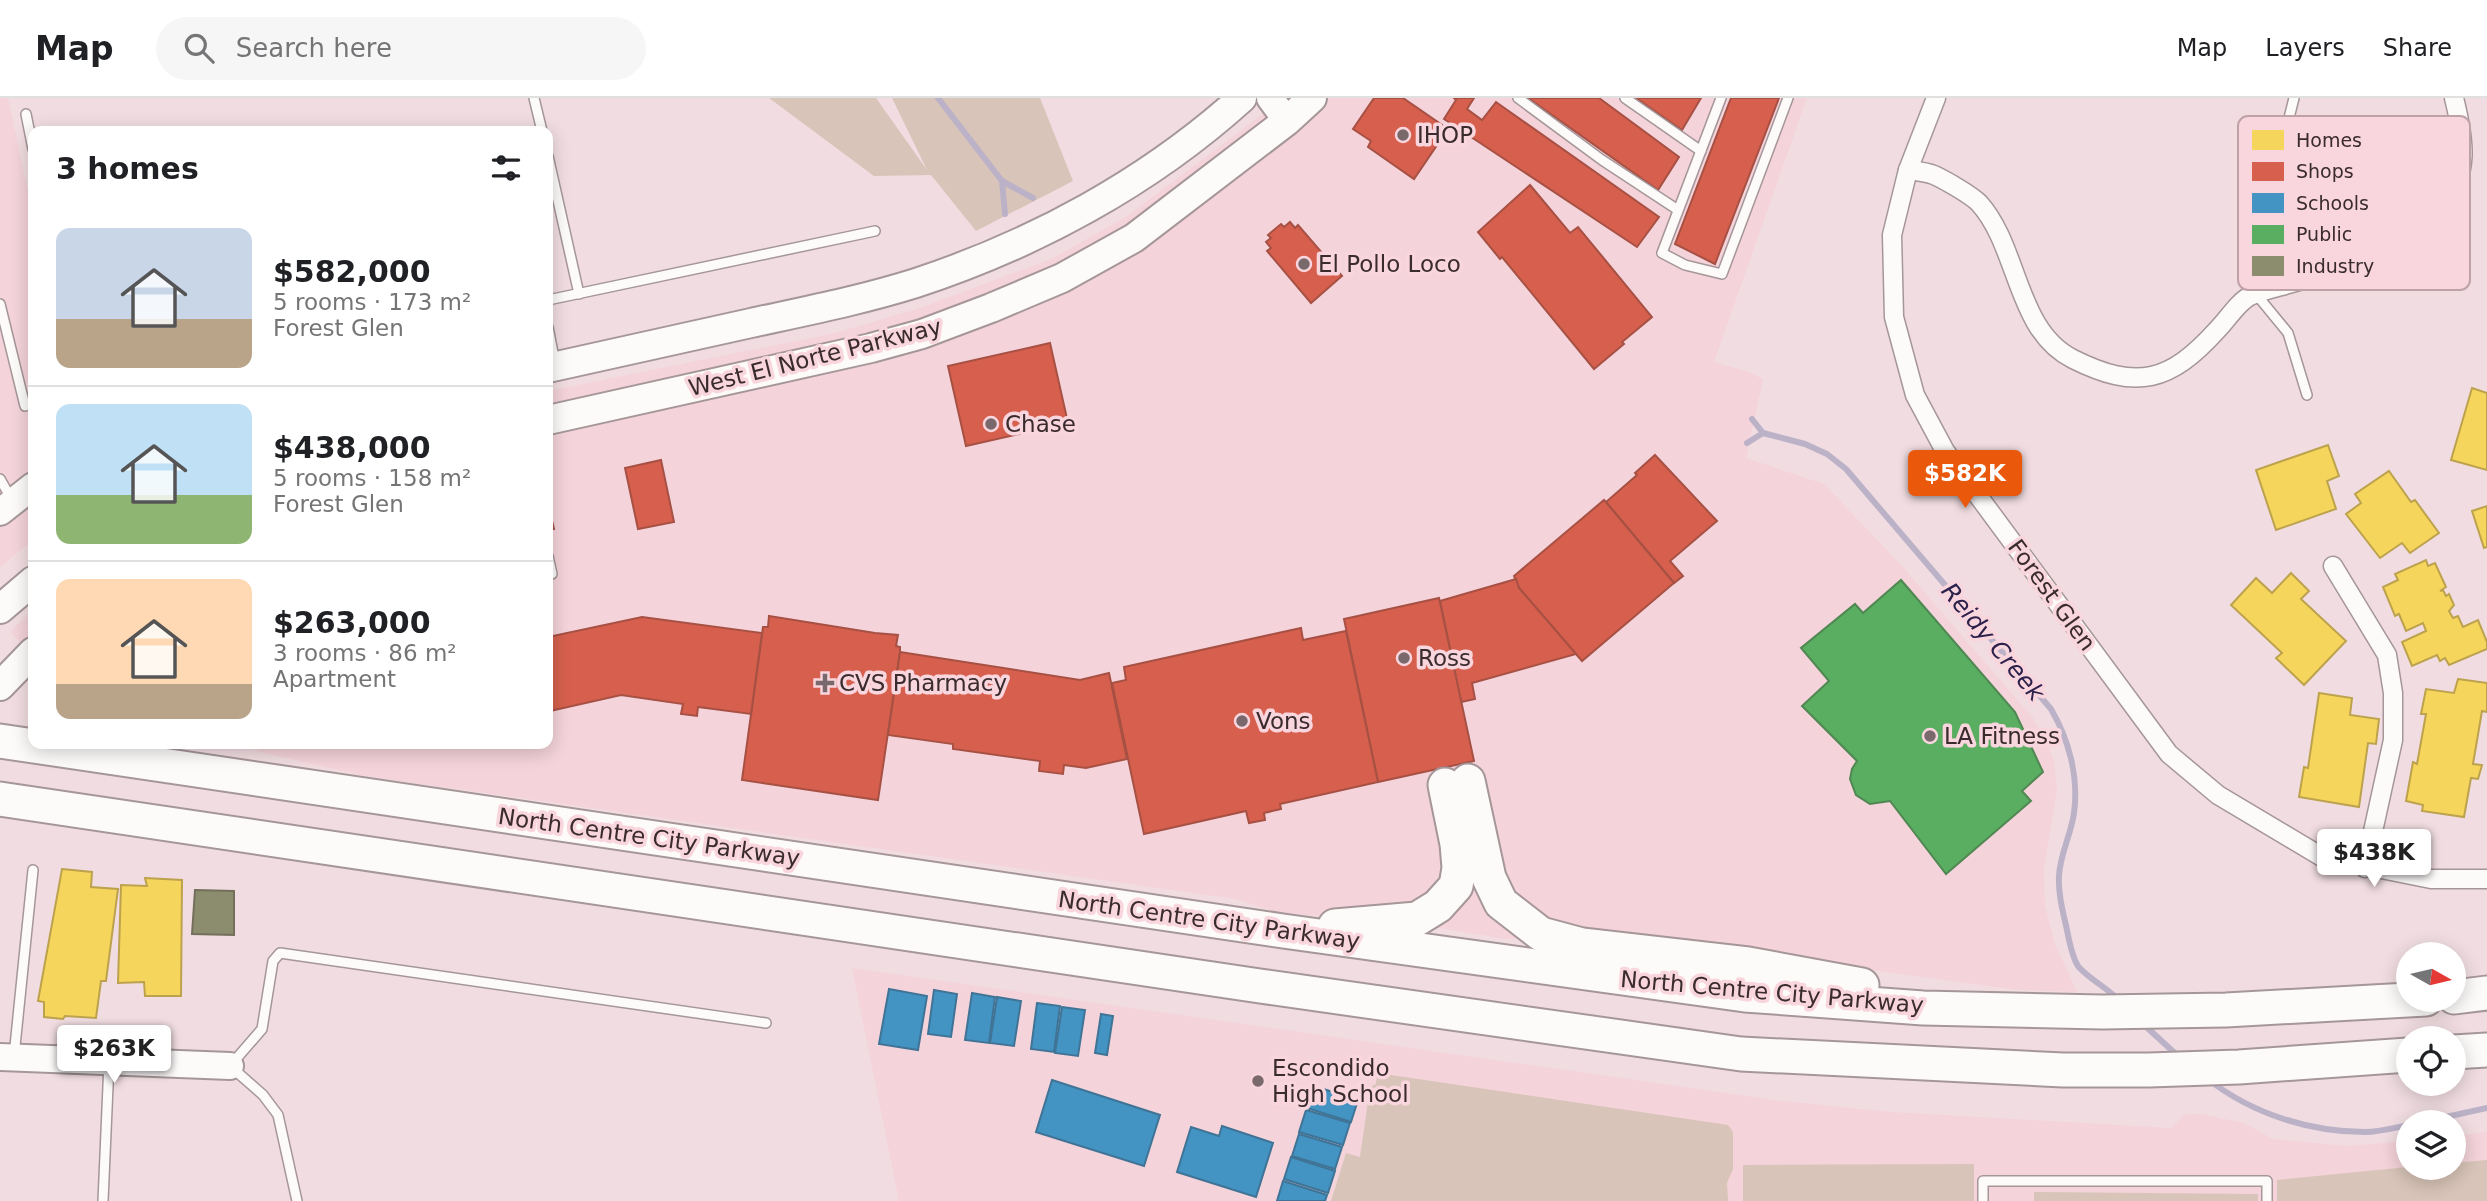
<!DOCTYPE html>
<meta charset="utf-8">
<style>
body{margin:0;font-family:"DejaVu Sans",sans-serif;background:#f6f6f6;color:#202124;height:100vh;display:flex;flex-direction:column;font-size:26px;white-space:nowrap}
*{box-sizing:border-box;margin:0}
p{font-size:23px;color:#757577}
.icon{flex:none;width:38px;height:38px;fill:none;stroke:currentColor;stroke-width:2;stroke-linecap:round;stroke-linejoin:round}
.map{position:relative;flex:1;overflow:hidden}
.panel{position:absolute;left:28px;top:28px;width:525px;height:623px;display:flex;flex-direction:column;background:#fff;border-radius:14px;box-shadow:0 4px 18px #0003}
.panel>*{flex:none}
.needle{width:46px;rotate:98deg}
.buttons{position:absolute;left:2396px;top:844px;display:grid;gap:14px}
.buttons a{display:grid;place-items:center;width:70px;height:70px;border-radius:50%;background:#fff;box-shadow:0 4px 18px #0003;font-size:35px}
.price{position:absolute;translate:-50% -60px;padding:0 16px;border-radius:7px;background:#fff;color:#222;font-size:23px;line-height:46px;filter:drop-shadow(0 2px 4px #0008)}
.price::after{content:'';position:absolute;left:50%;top:42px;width:21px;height:16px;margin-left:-10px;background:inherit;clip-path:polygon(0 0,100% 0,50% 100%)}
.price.active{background:#ea580c;color:#fff}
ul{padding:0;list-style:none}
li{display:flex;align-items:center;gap:21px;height:175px;padding:0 28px}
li+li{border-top:2px solid #e0e0e0}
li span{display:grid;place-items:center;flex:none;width:196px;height:140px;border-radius:14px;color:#555}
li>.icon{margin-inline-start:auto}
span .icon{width:84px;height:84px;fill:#fffc;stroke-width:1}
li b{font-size:30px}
h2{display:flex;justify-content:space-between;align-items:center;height:84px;padding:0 28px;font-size:30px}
header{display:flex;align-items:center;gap:42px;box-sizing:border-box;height:98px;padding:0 35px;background:#fff;border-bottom:2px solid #e0e0e0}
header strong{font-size:33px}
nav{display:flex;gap:38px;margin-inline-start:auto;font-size:24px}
.search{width:490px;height:63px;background:#f6f6f6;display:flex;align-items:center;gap:18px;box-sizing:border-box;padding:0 24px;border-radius:38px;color:#757577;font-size:26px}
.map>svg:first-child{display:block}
.built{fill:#f4d3da}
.green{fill:#d8c4b8}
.homes{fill:#f6d55c;stroke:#bda24e;stroke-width:2}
.shops{fill:#d6604d;stroke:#a75044;stroke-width:2}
.schools{fill:#4393c3;stroke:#407496;stroke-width:2}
.public{fill:#5aae61;stroke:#508752;stroke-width:2}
.industry{fill:#8c8c6e;stroke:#736f5b;stroke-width:2}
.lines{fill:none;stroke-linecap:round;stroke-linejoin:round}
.stream{stroke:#bcb2c8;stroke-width:6}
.lane-casing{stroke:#a59699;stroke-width:12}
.street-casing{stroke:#a59699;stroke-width:21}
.secondary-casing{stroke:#a59699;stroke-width:30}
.primary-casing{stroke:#a59699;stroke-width:32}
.highway-casing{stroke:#a59699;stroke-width:37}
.lane{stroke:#fdfafa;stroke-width:9}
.street{stroke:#fdfafa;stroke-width:18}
.secondary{stroke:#fdfafa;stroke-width:26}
.primary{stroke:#fdfafa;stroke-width:28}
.highway{stroke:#fdfafa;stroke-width:33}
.poi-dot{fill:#79696d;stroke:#f9d5dd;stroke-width:2.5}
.labels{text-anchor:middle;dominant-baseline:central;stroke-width:7;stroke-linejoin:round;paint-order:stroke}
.poi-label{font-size:23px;fill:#392b2e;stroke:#f9d5dd;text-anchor:start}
.street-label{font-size:23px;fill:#392b2e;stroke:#f9d5dd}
.water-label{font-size:24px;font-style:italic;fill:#2c214b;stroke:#f9d5dd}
.key{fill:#f9d5dd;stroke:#bfa2a8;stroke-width:2}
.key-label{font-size:19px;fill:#392b2e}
</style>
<header>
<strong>Map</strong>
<div class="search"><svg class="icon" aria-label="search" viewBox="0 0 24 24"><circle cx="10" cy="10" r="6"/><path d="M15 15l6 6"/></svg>Search here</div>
<nav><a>Map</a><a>Layers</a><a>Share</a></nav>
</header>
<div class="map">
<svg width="2487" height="1103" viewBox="0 0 2487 1103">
<rect width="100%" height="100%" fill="#f1dde1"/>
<g class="built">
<polygon points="0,0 8,0 33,117 33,388 0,414"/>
<polygon points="1284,0 1807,0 1714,264 1749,274 1763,281 1746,360 1824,386 1902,468 2032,619 2045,639 2054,664 2057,692 2044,770 2045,808 2055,846 2077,894 2018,892 1835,867 1577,837 1506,841 1426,828 1276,814 1235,801 365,678 264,655 236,646 548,646 548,293 835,235 917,211 1051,161 1126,119"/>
<polygon points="33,403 33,442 0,469 0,429"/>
<polygon points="33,512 33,557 10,534"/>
<polygon points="852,870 1782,1003 1891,1014 2171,1030 2184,1017 2200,1016 2244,1025 2273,1041 2347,1048 2408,1043 2408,1069 2454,1069 2454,1038 2487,1034 2487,1103 899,1103"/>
</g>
<g class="green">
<polygon points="769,0 876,0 927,72 892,0 1040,0 1073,83 976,133 931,77 874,78"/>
<polygon points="1377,975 1728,1027 1733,1034 1733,1071 1727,1085 1728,1103 1331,1103 1346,1055 1360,1059 1370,989 1376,986"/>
<polygon points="2487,1062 2487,1103 2277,1103 2277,1082 2408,1069 2454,1069 2454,1065"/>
<polygon points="1974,1066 1974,1103 1743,1103 1743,1067"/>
<polygon points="2034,1094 2258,1096 2258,1103 2034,1103"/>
</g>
<g class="homes">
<polygon points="2472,290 2487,295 2487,372 2451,362"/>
<polygon points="2328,347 2339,378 2327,383 2336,411 2276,432 2256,372"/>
<polygon points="2389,373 2411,404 2415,402 2439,435 2410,455 2402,445 2380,460 2346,416 2361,405 2355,396"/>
<polygon points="2487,408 2487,449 2484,450 2472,413"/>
<polygon points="2426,462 2428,468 2435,465 2446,489 2440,493 2443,492 2446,498 2449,496 2454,507 2449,513 2453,520 2458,518 2463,529 2478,522 2487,544 2487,551 2449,567 2445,560 2440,563 2437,557 2412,568 2402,544 2426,533 2423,525 2406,533 2399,516 2395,518 2383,489 2398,482 2395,476"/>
<polygon points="2291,475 2309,493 2301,501 2346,543 2304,587 2276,560 2282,555 2231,507 2256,480 2272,495"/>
<polygon points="2458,581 2487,585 2487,614 2482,613 2473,666 2482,667 2478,681 2471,680 2464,719 2422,713 2423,707 2406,703 2413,664 2417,666 2426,616 2421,616 2426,591 2454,595"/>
<polygon points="2319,595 2352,600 2350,617 2379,621 2376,646 2368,645 2359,709 2299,699 2304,669 2308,670"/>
<polygon points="62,771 92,774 91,789 118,791 106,883 101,883 96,920 65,918 63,921 44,919 44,904 38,903"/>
<polygon points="145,780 182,782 181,898 145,898 144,884 118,885 121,787 147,788"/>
</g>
<g class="shops">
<polygon points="1374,0 1403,0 1448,31 1414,81 1368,49 1371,43 1353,31"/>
<polygon points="1454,0 1474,0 1467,11 1482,22 1496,4 1659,119 1637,149 1444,21 1456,2"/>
<polygon points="1528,0 1599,0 1679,59 1658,92"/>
<polygon points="1636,0 1701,0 1682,32"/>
<polygon points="1731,0 1779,0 1715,166 1675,146"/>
<polygon points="1530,87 1570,135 1578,129 1652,219 1622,244 1624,246 1594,271 1502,159 1500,161 1478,134"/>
<polygon points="1290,124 1295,130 1298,127 1342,178 1311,205 1267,153 1271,150 1266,144 1271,140 1268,137 1281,126 1284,129"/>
<polygon points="1050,245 1068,325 966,348 948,268"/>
<polygon points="1655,357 1717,423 1670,463 1683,478 1674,485 1606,404 1637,377 1635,375"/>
<polygon points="661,362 674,424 638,431 625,370"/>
<polygon points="1604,402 1674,485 1582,563 1519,490 1514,478"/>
<polygon points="548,407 554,431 548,432"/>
<polygon points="1516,481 1519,490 1576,556 1472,585 1475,601 1461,604 1440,503"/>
<polygon points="1439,500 1474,663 1378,684 1344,521"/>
<polygon points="769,518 875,535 898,537 896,548 900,549 900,554 878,702 742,682 763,529 768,529"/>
<polygon points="642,519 762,535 751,616 698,609 697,618 681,616 683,606 621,597 550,613 552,622 548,623 548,539"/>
<polygon points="1301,530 1303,542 1346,533 1378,684 1280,706 1281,711 1264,715 1265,722 1249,725 1246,713 1144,736 1112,585 1126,582 1124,569"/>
<polygon points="900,554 1080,582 1109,575 1127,661 1086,670 1064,667 1063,676 1039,673 1040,663 953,651 953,646 888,637"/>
</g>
<g class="schools">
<polygon points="889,891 927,898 918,952 879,946"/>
<polygon points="934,892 957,896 951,939 928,936"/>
<polygon points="972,895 995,899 989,945 965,942"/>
<polygon points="997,899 1021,903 1014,948 990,945"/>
<polygon points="1037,905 1060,908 1054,954 1031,951"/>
<polygon points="1062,909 1085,912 1078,958 1055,955"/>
<polygon points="1101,916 1113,918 1107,957 1095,955"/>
<polygon points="1052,982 1160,1017 1144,1068 1036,1034"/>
<polygon points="1314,988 1358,1002 1351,1024 1307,1010"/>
<polygon points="1306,1012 1350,1025 1343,1047 1299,1034"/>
<polygon points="1222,1028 1273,1045 1256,1099 1177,1074 1191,1029 1219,1038"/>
<polygon points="1299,1036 1342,1049 1335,1071 1292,1058"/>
<polygon points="1291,1059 1335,1073 1328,1095 1284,1081"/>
<polygon points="1283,1083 1327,1097 1325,1103 1277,1103"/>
</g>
<polygon class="public" points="1901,482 2015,614 2043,674 2022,693 2031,703 1946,776 1890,703 1870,706 1856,697 1850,681 1852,671 1857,663 1802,608 1829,583 1801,550 1855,506 1863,515"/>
<polygon class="industry" points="195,792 234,793 234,837 192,836"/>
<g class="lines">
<g class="stream">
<polyline points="938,0 1002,83 1033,100"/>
<polyline points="1002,83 1005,116"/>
<path d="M1752,321L1763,335L1805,346L1827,356L1846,371L2051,611C2069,642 2079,679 2074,715C2071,737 2060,756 2059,778C2058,796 2063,814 2067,832C2069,842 2072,859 2078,868C2085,878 2110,892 2120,903"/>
<polyline points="1747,345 1763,335"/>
<polyline points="2142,925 2178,958"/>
<path d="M2209,982C2253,1016 2310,1034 2365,1034C2379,1034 2394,1030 2408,1027"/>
<polyline points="2423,1024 2487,1010"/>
</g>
<defs>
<g id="lane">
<polyline points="534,0 542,33"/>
<polyline points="1518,0 1602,62 1678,112"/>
<polyline points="1625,0 1701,53"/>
<polyline points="1721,0 1662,155 1685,167 1722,176 1788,0"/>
<polyline points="26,16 33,51"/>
<polyline points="2285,36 2294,0"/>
<polyline points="548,58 579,196"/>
<polyline points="2256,196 2288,235 2307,297"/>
<polyline points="548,202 875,133"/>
<polyline points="0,206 25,308 33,305"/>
<polyline points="548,229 555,265"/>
<polyline points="0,381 12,402"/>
<polyline points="548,458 552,476 548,477"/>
<polyline points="14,958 33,772"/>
<polyline points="103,1103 109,965"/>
<polyline points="297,1103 278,1017 263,997 230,968 262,931 273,863 280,855 766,925"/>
<polyline points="1983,1103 1983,1083 2267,1083 2267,1103"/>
</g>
<g id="street">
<polyline points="1936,0 1908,72 1892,137 1894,219 1915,297 1945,353 2169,656 2218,697 2322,759 2431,781 2487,781"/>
<path d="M1908,72C1916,73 1926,74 1934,77C1945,82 1971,97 1979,105C2019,149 2016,233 2073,261C2137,293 2170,284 2217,232C2227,222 2238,204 2250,198C2261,193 2274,190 2285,187C2344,169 2400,167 2440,115C2470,77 2465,44 2454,0"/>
<polyline points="2333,468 2387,557 2393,595 2393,642 2365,770"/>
</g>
<g id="secondary">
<polyline points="1270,0 1287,23"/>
<polyline points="0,414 33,388"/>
<polyline points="0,959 230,968"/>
</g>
<g id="primary">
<path d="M548,270C615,255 683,240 751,225C806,213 862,202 916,185C1035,146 1149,84 1242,0"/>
<polyline points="548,322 871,250 922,236 991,210 1062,180 1134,140 1287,23 1312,0"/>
<polyline points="0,511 33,483"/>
<polyline points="0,588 33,554"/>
</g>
<g id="highway">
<polyline points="0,643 1283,833 1745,897 1923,910 2102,914 2226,912 2426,901"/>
<polyline points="1468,683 1489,780 1501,805 1541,836 1582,847 1748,866 1862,887"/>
<polyline points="0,701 1260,888 1741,956 2063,972 2149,972 2239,969 2408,957"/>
<polyline points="1335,828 1417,821 1438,808 1456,788 1459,770 1457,746 1445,687"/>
<polyline points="2454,899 2487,895"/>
<polyline points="2454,954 2487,952"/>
</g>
</defs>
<use href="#lane" class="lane-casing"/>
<use href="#street" class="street-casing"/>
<use href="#secondary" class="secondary-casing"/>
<use href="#primary" class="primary-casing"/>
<use href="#highway" class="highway-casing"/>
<use href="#lane" class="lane"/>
<use href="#street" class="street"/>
<use href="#secondary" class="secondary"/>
<use href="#primary" class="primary"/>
<use href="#highway" class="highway"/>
</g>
<g class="poi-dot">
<circle cx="1403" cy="37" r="7"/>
<circle cx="1304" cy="166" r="7"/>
<circle cx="991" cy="326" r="7"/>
<circle cx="1404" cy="560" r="7"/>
<path d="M821.5 574.5h7v7h7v7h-7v7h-7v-7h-7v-7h7z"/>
<circle cx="1242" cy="623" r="7"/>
<circle cx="1930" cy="638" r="7"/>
<circle cx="1258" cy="983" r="7"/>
</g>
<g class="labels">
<g class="poi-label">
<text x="1417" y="37">IHOP</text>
<text x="1318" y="166">El Pollo Loco</text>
<text x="1005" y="326">Chase</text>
<text x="1418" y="560">Ross</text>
<text x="839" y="585">CVS Pharmacy</text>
<text x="1256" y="623">Vons</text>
<text x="1944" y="638">LA Fitness</text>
<text x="1272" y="970">Escondido<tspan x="1272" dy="26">High School</tspan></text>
</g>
<g class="street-label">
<text transform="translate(815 259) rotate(-14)">West El Norte Parkway</text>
<text transform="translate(2052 497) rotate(54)">Forest Glen</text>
<text transform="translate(649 739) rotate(8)">North Centre City Parkway</text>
<text transform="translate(1209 822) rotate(8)">North Centre City Parkway</text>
<text transform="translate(1772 894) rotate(5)">North Centre City Parkway</text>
</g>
<g class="water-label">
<text transform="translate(1993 544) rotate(50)">Reidy Creek</text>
</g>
</g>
<rect x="2238" y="18" width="232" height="174" rx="10" class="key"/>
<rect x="2252" y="32" width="32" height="20" fill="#f6d55c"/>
<rect x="2252" y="64" width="32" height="19" fill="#d6604d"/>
<rect x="2252" y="95" width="32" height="20" fill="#4393c3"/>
<rect x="2252" y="127" width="32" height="19" fill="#5aae61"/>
<rect x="2252" y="158" width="32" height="20" fill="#8c8c6e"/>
<g class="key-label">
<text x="2296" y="49">Homes</text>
<text x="2296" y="80">Shops</text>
<text x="2296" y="112">Schools</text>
<text x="2296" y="143">Public</text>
<text x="2296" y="175">Industry</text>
</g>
</svg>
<div class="buttons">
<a><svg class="needle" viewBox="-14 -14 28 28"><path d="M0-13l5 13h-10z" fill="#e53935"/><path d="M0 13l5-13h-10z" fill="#757577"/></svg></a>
<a><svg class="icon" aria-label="locate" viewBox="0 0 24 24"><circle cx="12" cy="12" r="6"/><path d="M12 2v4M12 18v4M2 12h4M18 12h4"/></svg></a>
<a><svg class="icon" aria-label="layers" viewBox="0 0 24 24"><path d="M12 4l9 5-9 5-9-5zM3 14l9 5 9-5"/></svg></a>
</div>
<b class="price active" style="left:1965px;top:412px">$582K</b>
<b class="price" style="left:2374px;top:791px">$438K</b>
<b class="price" style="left:114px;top:987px">$263K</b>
<section class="panel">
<h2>3 homes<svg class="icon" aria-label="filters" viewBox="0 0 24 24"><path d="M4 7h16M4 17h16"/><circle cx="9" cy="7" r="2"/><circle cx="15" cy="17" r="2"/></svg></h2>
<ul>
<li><span style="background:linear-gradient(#c9d6e8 65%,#b9a48a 0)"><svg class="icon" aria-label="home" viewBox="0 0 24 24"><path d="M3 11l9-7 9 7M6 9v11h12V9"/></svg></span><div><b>$582,000</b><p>5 rooms · 173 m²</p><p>Forest Glen</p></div></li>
<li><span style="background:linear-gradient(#bfe0f5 65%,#8fb573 0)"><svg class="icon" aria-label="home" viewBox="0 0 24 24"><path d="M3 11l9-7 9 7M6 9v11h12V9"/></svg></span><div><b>$438,000</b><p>5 rooms · 158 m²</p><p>Forest Glen</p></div></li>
<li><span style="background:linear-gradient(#ffd9b3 75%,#b9a48a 0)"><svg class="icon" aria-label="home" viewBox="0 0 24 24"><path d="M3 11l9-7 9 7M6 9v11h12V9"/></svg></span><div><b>$263,000</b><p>3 rooms · 86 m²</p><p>Apartment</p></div></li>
</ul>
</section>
</div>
